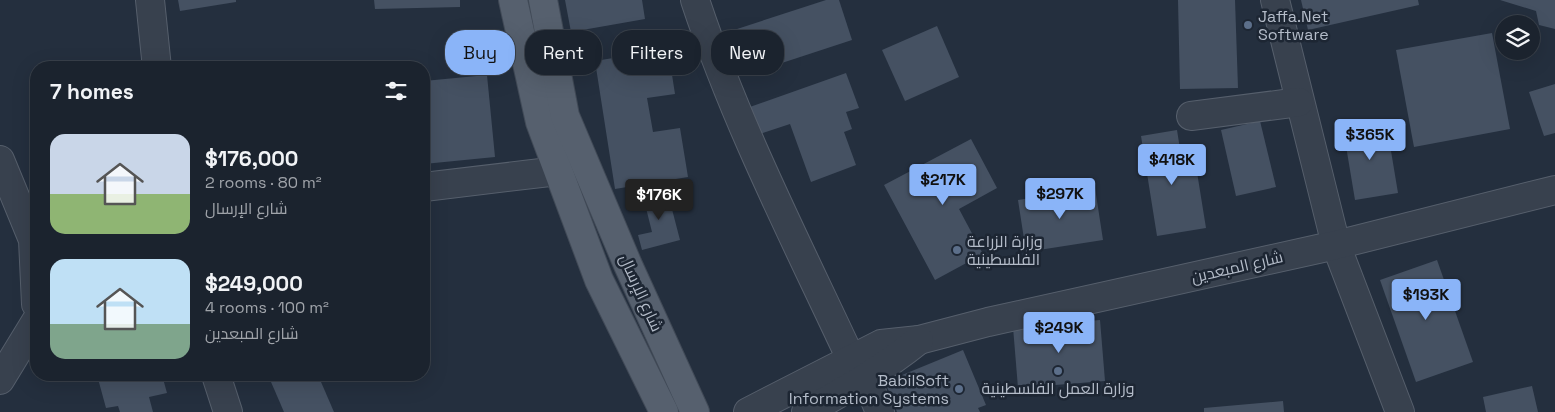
<!DOCTYPE html>
<meta charset="utf-8">
<style>
body{margin:0;font-family:"Space Grotesk",Cairo,sans-serif;background:#242b36;color:#f1f3f6;height:100vh;display:flex;flex-direction:column;font-size:19px;white-space:nowrap}
*{box-sizing:border-box;margin:0}
p{font-size:16px;color:#a0a4aa}
.icon{flex:none;width:28px;height:28px;fill:none;stroke:currentColor;stroke-width:2;stroke-linecap:round;stroke-linejoin:round}
.map{position:relative;flex:1;overflow:hidden}
.details{position:absolute;left:30px;top:61px;width:400px;height:320px;display:flex;flex-direction:column;background:#1b232e;border-radius:20px;box-shadow:0 5px 20px #0002,0 0 0 1px #39404a}
.details>*{flex:none}
.guide{position:absolute;left:445px;top:30px;width:475px;height:45px;display:flex;gap:10px}
.tools{position:absolute;left:1495px;top:15px;display:grid;gap:10px}
.tools a{display:grid;place-items:center;width:45px;height:45px;border-radius:50%;background:#1b232e;box-shadow:0 5px 20px #0002,0 0 0 1px #39404a;font-size:25px}
.price{position:absolute;translate:-50% -42px;padding:0 11px;border-radius:5px;background:#8ab4f8;color:#111;font-size:16px;line-height:32px;filter:drop-shadow(0 1px 2px #0008)}
.price::after{content:'';position:absolute;left:50%;top:30px;width:15px;height:11px;margin-left:-8px;background:inherit;clip-path:polygon(0 0,100% 0,50% 100%)}
.price.selected{background:#222;color:#fff}
ul{padding:0;list-style:none}
li{display:flex;align-items:center;gap:15px;height:125px;padding:0 20px}
li span{display:grid;place-items:center;flex:none;width:140px;height:100px;border-radius:15px;color:#555}
li>.icon{margin-inline-start:auto}
span .icon{width:60px;height:60px;fill:#fffc;stroke-width:1}
li b{font-size:21px}
h2{display:flex;justify-content:space-between;align-items:center;height:60px;padding:0 20px;font-size:21px}
.chip{padding:0 18px;border-radius:20px;background:#1b232e;box-shadow:0 5px 20px #0002,0 0 0 1px #39404a;font-size:18px;line-height:45px}
.chip.selected{background:#8ab4f8;color:#111}
.map>svg:first-child{display:block}
.building{fill:#455162}
.lines{fill:none;stroke-linecap:round;stroke-linejoin:round}
.minor-casing{stroke:#565f6c;stroke-width:30}
.major-casing{stroke:#414a57;stroke-width:30}
.minor{stroke:#38414e;stroke-width:28}
.major{stroke:#56606e;stroke-width:28}
.service-dot{fill:#5c6f8a;stroke:#1d2633;stroke-width:2}
.labels{text-anchor:middle;dominant-baseline:central;stroke-width:5;stroke-linejoin:round;paint-order:stroke}
.poi-label{font-size:16px;fill:#b4bcc9;stroke:#1d2633;text-anchor:start}
.street-label{font-size:16px;fill:#b4bcc9;stroke:#1d2633}
</style>
<div class="map">
<svg width="1555" height="412" viewBox="0 0 1555 412">
<rect width="100%" height="100%" fill="#242f3e"/>
<g class="building">
<polygon points="178,0 236,0 236,2 180,11"/>
<polygon points="374,0 460,0 460,7 375,9"/>
<polygon points="565,0 642,0 645,19 571,32"/>
<polygon points="826,0 839,0 852,40 748,74 734,30"/>
<polygon points="1178,0 1235,0 1238,88 1180,89"/>
<polygon points="1301,0 1418,0 1419,5 1308,30"/>
<polygon points="1500,0 1555,0 1555,29 1539,25 1536,11"/>
<polygon points="937,26 959,77 905,101 882,50"/>
<polygon points="1492,33 1510,129 1414,147 1396,50"/>
<polygon points="668,49 675,94 647,98 653,132 680,128 688,177 615,189 595,61"/>
<polygon points="846,73 859,108 846,112 852,129 844,132 856,165 811,182 790,124 757,135 747,108"/>
<polygon points="487,75 495,157 424,164 424,81"/>
<polygon points="1555,84 1555,133 1544,136 1529,92"/>
<polygon points="1260,121 1276,187 1236,196 1221,130"/>
<polygon points="1386,121 1398,193 1355,200 1343,128"/>
<polygon points="1177,130 1183,168 1196,166 1206,228 1157,236 1141,136"/>
<polygon points="971,139 997,188 959,209 983,254 935,280 884,185"/>
<polygon points="1095,188 1103,240 1026,252 1018,200"/>
<polygon points="667,190 680,240 642,250 638,235 652,232 643,196"/>
<polygon points="1437,260 1473,362 1416,382 1380,280"/>
<polygon points="1100,320 1105,381 1018,388 1013,327"/>
<polygon points="963,350 986,405 978,408 980,412 897,412 885,382"/>
<polygon points="97,375 162,375 167,393 149,397 153,412 120,412 118,406 106,408"/>
<polygon points="268,375 318,375 334,412 284,412"/>
<polygon points="1532,386 1538,412 1486,412 1483,397"/>
<polygon points="1283,401 1284,412 1204,412 1204,408"/>
</g>
<g class="lines">
<defs>
<g id="minor">
<polyline points="150,0 157,68"/>
<path d="M695,0C736,124 796,241 851,359L866,379L880,412"/>
<polyline points="1275,0 1336,245 1400,412"/>
<polyline points="1191,116 1299,102"/>
<polyline points="0,160 33,240 36,304"/>
<polyline points="424,187 558,171"/>
<polyline points="216,375 228,412"/>
<polyline points="0,380 36,321"/>
<polyline points="748,412 881,344 919,340 988,322 1336,245 1555,190"/>
<path d="M806,412C846,390 883,369 919,340"/>
</g>
<g id="major">
<polyline points="513,0 540,122 599,280 664,412"/>
<polyline points="543,0 565,116 628,265 695,412"/>
</g>
</defs>
<use href="#minor" class="minor-casing"/>
<use href="#major" class="major-casing"/>
<use href="#minor" class="minor"/>
<use href="#major" class="major"/>
</g>
<g class="service-dot">
<circle cx="1248" cy="25" r="5"/>
<circle cx="957" cy="250" r="5"/>
<circle cx="1058" cy="371" r="5"/>
<circle cx="959" cy="389" r="5"/>
</g>
<g class="labels">
<g class="poi-label">
<text x="1258" y="16">Jaffa.Net<tspan x="1258" dy="18">Software</tspan></text>
<text x="967" y="241">وزارة الزراعة<tspan x="967" dy="18">الفلسطينية</tspan></text>
<text x="949" y="380" text-anchor="end">BabilSoft<tspan x="949" dy="18">Information Systems</tspan></text>
<text x="1058" y="388" text-anchor="middle">وزارة العمل الفلسطينية</text>
</g>
<g class="street-label">
<text transform="translate(1237 267) rotate(-13)">شارع المبعدين</text>
<text transform="translate(641 293) rotate(66)">شارع الإرسال</text>
</g>
</g>
</svg>
<div class="tools">
<a><svg class="icon" aria-label="layers" viewBox="0 0 24 24"><path d="M12 4l9 5-9 5-9-5zM3 14l9 5 9-5"/></svg></a>
</div>
<b class="price" style="left:1370px;top:161px">$365K</b>
<b class="price" style="left:1172px;top:186px">$418K</b>
<b class="price" style="left:943px;top:206px">$217K</b>
<b class="price" style="left:1060px;top:220px">$297K</b>
<b class="price selected" style="left:659px;top:221px">$176K</b>
<b class="price" style="left:1426px;top:321px">$193K</b>
<b class="price" style="left:1059px;top:354px">$249K</b>
<div class="guide">
<a class="chip selected">Buy</a>
<a class="chip">Rent</a>
<a class="chip">Filters</a>
<a class="chip">New</a>
</div>
<section class="details">
<h2>7 homes<svg class="icon" aria-label="filters" viewBox="0 0 24 24"><path d="M4 7h16M4 17h16"/><circle cx="9" cy="7" r="2"/><circle cx="15" cy="17" r="2"/></svg></h2>
<ul>
<li><span style="background:linear-gradient(#c9d6e8 60%,#8fb573 0)"><svg class="icon" aria-label="home" viewBox="0 0 24 24"><path d="M3 11l9-7 9 7M6 9v11h12V9"/></svg></span><div><b>$176,000</b><p>2 rooms · 80 m²</p><p>شارع الإرسال</p></div></li>
<li><span style="background:linear-gradient(#bfe0f5 65%,#7fa58c 0)"><svg class="icon" aria-label="home" viewBox="0 0 24 24"><path d="M3 11l9-7 9 7M6 9v11h12V9"/></svg></span><div><b>$249,000</b><p>4 rooms · 100 m²</p><p>شارع المبعدين</p></div></li>
</ul>
</section>
</div>
